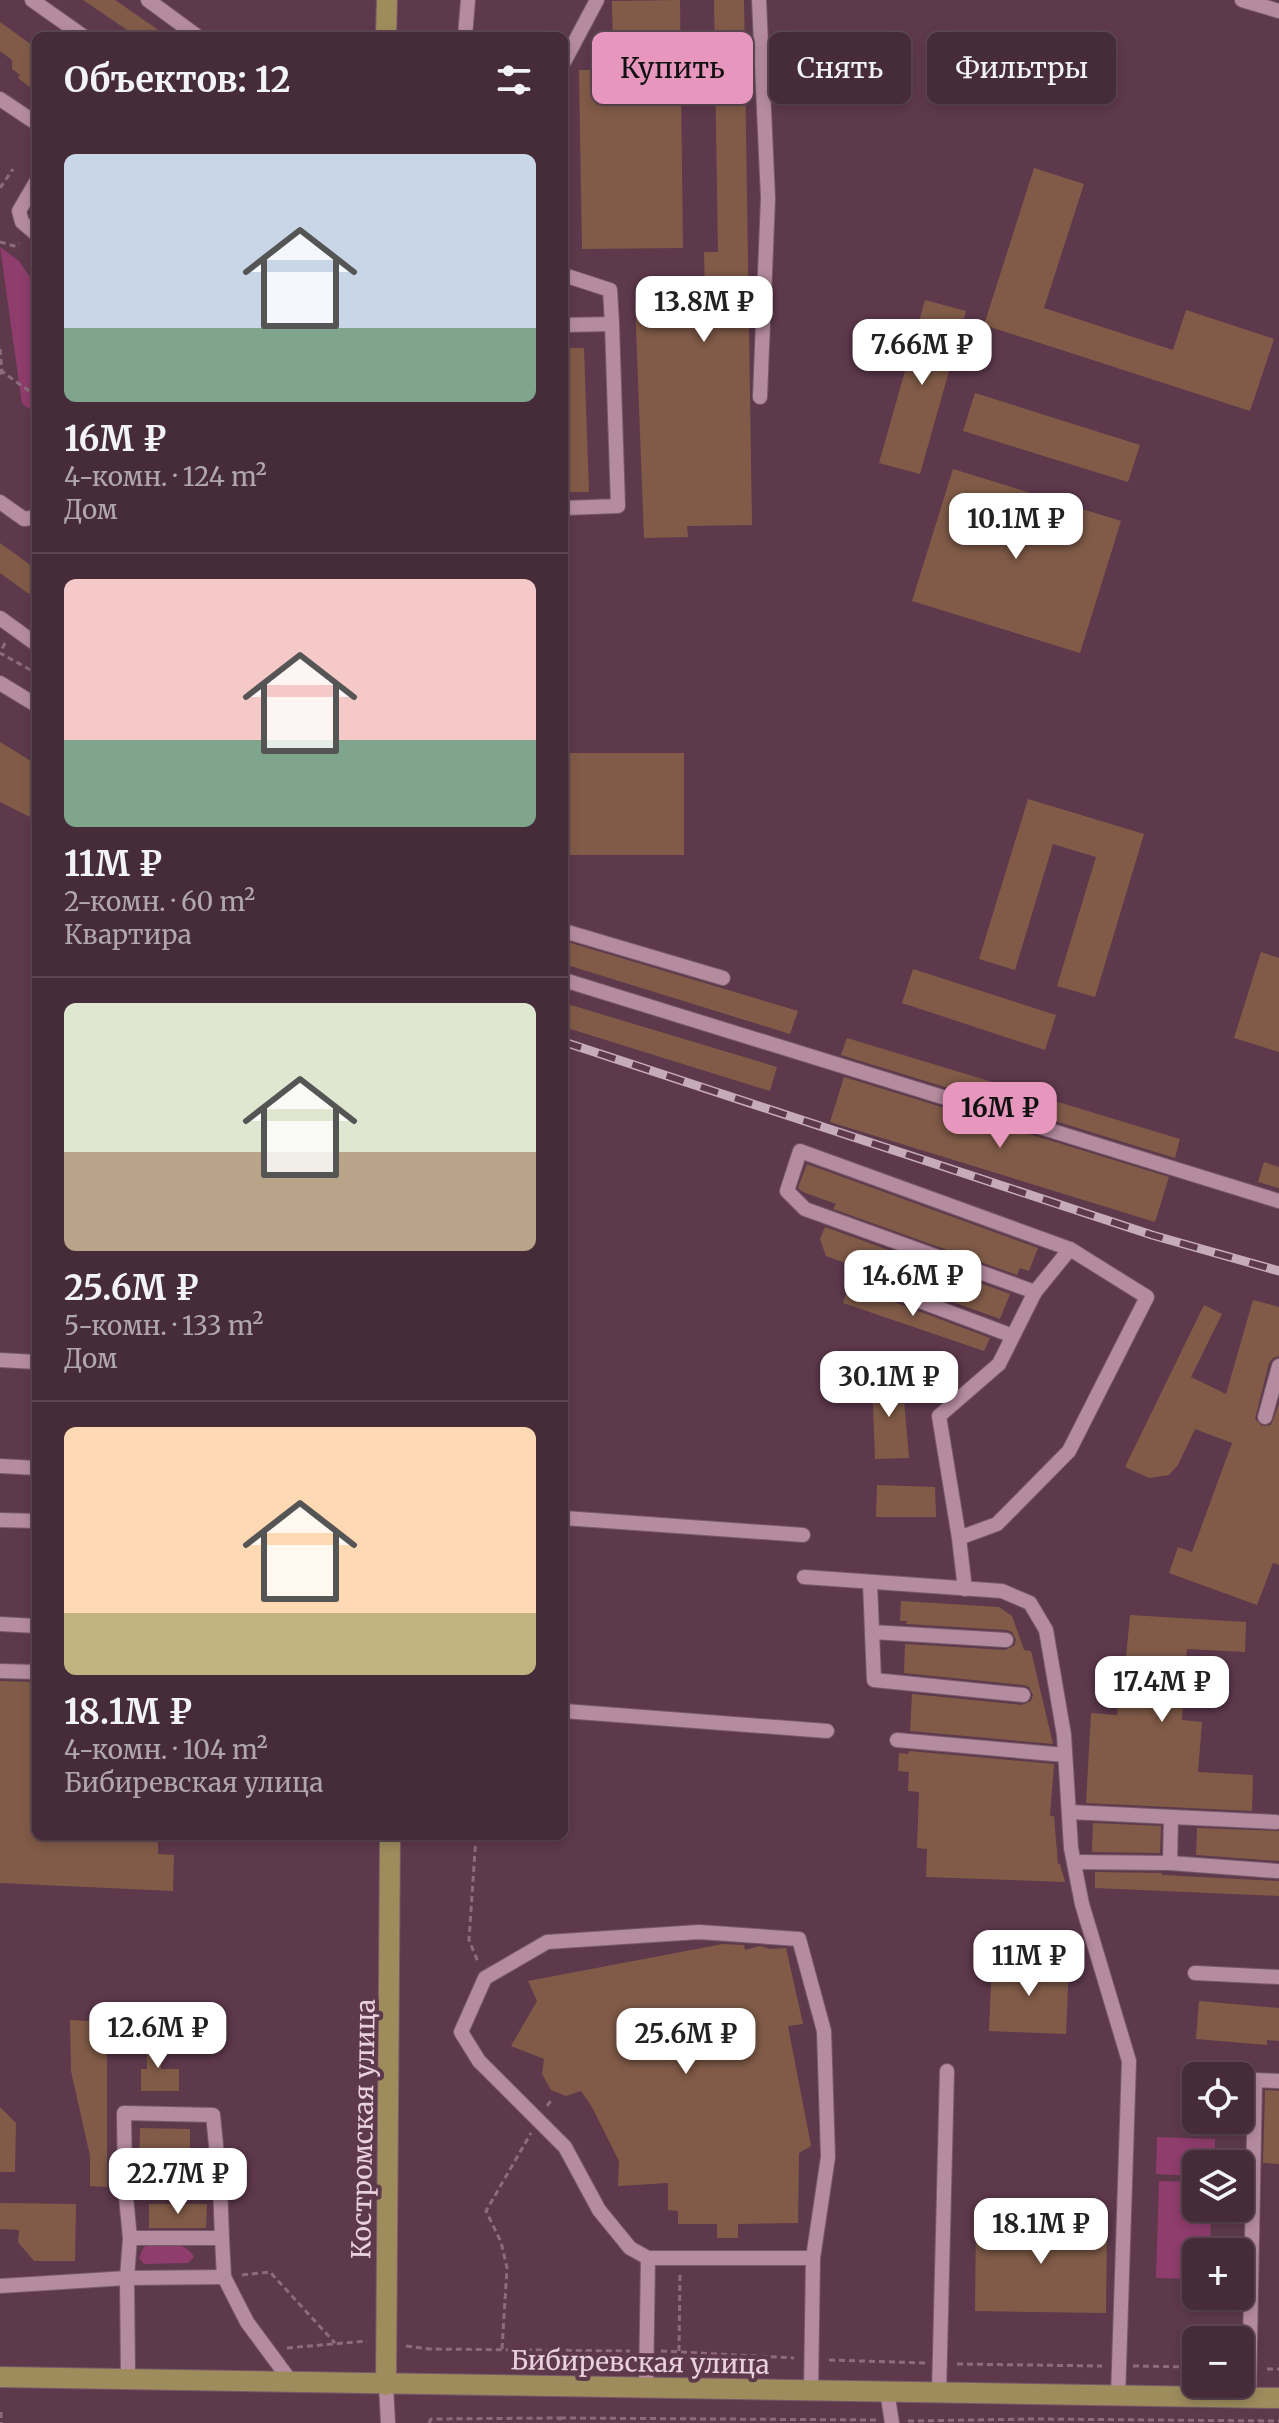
<!DOCTYPE html>
<html lang="ru">
<meta charset="utf-8">
<style>
body{margin:0;font-family:Merriweather,serif;background:#4d3341;color:#f1f3f6;height:100vh;display:flex;flex-direction:column;font-size:30px;white-space:nowrap}
*{box-sizing:border-box;margin:0}
p{font-size:26px;color:#b0a7ae}
.icon{flex:none;width:44px;height:44px;fill:none;stroke:currentColor;stroke-width:2;stroke-linecap:round;stroke-linejoin:round}
.map{position:relative;flex:1;overflow:hidden}
.drawer{position:absolute;left:32px;top:32px;width:536px;height:1808px;display:flex;flex-direction:column;background:#462b39;border-radius:12px;box-shadow:0 4px 12px #0003,0 0 0 2px #5e4753}
.drawer>*{flex:none}
.banner{position:absolute;left:592px;top:32px;width:566px;height:72px;display:flex;gap:16px}
.tools{position:absolute;left:1182px;top:2062px;display:grid;gap:16px}
.tools a{display:grid;place-items:center;width:72px;height:72px;border-radius:12px;background:#462b39;box-shadow:0 4px 12px #0003,0 0 0 2px #5e4753;font-size:40px}
.price{position:absolute;translate:-50% -68px;padding:0 18px;border-radius:16px;background:#fff;color:#222;font-size:26px;line-height:52px;filter:drop-shadow(0 2px 4px #0008)}
.price::after{content:'';position:absolute;left:50%;top:48px;width:24px;height:18px;margin-left:-12px;background:inherit;clip-path:polygon(0 0,100% 0,50% 100%)}
.price.active{background:#e797bd;color:#111}
ul{padding:0;list-style:none}
li{display:grid;align-content:center;gap:16px;height:424px;padding:0 32px}
li+li{border-top:2px solid #5e4753}
li span{display:grid;place-items:center;height:248px;border-radius:12px;color:#555}
li>.icon{margin-inline-start:auto}
span .icon{width:144px;height:144px;fill:#fffc;stroke-width:1}
li b{font-size:34px}
h2{display:flex;justify-content:space-between;align-items:center;height:96px;padding:0 32px;font-size:34px}
.tag{padding:0 28px;border-radius:12px;background:#462b39;box-shadow:0 4px 12px #0003,0 0 0 2px #5e4753;font-size:28px;line-height:72px}
.tag.active{background:#e797bd;color:#111}
.map>svg:first-child{display:block}
.green{fill:#8f3d6c}
.building{fill:#815b48}
.lines{fill:none;stroke-linecap:round;stroke-linejoin:round}
.minor-casing{stroke:#775969;stroke-width:16}
.major-casing{stroke:#775969;stroke-width:22}
.path{stroke:#8c6c7c;stroke-width:3;stroke-dasharray:6 4;stroke-linecap:butt}
.minor{stroke:#b58ba0;stroke-width:14}
.major{stroke:#9e8c5d;stroke-width:20}
.rail-casing{stroke:#c6abb8;stroke-width:9}
.rail{stroke:#5e394c;stroke-width:6;stroke-dasharray:18;stroke-linecap:butt}
.labels{text-anchor:middle;dominant-baseline:central;stroke-width:8;stroke-linejoin:round;paint-order:stroke}
.street-label{font-size:26px;fill:#e9d2dd;stroke:#5e394c}
</style>
<div class="map">
<svg width="1279" height="2423" viewBox="0 0 1279 2423">
<rect width="100%" height="100%" fill="#5e394c"/>
<g class="green">
<polygon points="0,247 19,261 36,286 36,413 22,404"/>
<polygon points="1157,2137 1215,2139 1215,2164 1196,2164 1196,2176 1156,2174"/>
<polygon points="1159,2181 1196,2182 1196,2208 1211,2208 1210,2252 1196,2252 1196,2279 1156,2278"/>
<path d="M160,2241C173,2243 188,2245 194,2257L188,2263L144,2264L139,2258L144,2247Z"/>
</g>
<g class="building">
<polygon points="83,0 115,0 167,36 136,36"/>
<polygon points="680,0 683,248 582,249 579,70 594,70 593,53 613,53 612,1"/>
<polygon points="714,0 744,0 752,525 687,526 688,537 644,538 635,301 705,298 704,252 718,252"/>
<polygon points="0,22 36,48 36,92 18,78 20,75 12,69 12,60 0,51"/>
<polygon points="1034,168 1084,184 1044,308 1173,350 1186,310 1274,339 1250,411 984,325"/>
<polygon points="925,300 966,311 920,474 879,463"/>
<polygon points="564,348 584,348 589,492 564,492"/>
<polygon points="975,393 1140,445 1128,482 963,431"/>
<polygon points="953,469 1121,521 1080,653 912,601"/>
<polygon points="0,543 36,569 36,584 29,594 0,573"/>
<polygon points="0,742 36,764 36,820 0,802"/>
<rect x="564" y="753" width="120" height="102"/>
<polygon points="1028,799 1144,834 1095,997 1057,986 1096,857 1053,844 1015,970 979,959"/>
<polygon points="564,941 798,1011 790,1034 564,964"/>
<polygon points="1261,952 1279,958 1279,1052 1234,1038"/>
<polygon points="913,969 1056,1015 1045,1050 902,1003"/>
<polygon points="564,1003 777,1067 770,1091 564,1027"/>
<polygon points="847,1038 1180,1139 1175,1158 841,1055"/>
<polygon points="844,1077 1169,1177 1155,1222 830,1122"/>
<polygon points="1264,1162 1279,1167 1279,1188 1258,1182"/>
<polygon points="807,1164 1038,1248 1029,1271 1020,1268 1017,1275 833,1209 836,1204 803,1192 798,1188"/>
<polygon points="825,1227 1010,1294 1000,1319 826,1256 820,1239"/>
<polygon points="849,1285 990,1338 984,1351 843,1303"/>
<polygon points="1253,1300 1279,1307 1279,1356 1273,1358 1269,1363 1255,1419 1262,1426 1271,1425 1279,1404 1279,1565 1273,1563 1257,1605 1169,1573 1178,1547 1192,1552 1232,1443 1195,1429 1178,1465 1169,1475 1149,1478 1125,1467 1204,1305 1222,1314 1191,1377 1226,1394"/>
<polygon points="872,1377 902,1378 909,1458 875,1459"/>
<polygon points="877,1485 935,1487 936,1517 876,1517"/>
<polygon points="901,1601 999,1607 1012,1616 1024,1650 1031,1651 1053,1744 910,1731 912,1694 1022,1705 1031,1701 1033,1695 1029,1687 1024,1685 904,1673 905,1644 1005,1650 1014,1646 1016,1640 1012,1632 1007,1630 906,1624 907,1621 900,1621"/>
<polygon points="1130,1615 1246,1622 1245,1652 1187,1649 1182,1720 1202,1722 1198,1772 1253,1775 1252,1811 1086,1803 1091,1713 1117,1715 1121,1668 1125,1668"/>
<polygon points="0,1681 36,1682 36,1836 158,1836 158,1854 174,1855 173,1891 0,1883"/>
<polygon points="909,1751 1054,1764 1050,1816 1054,1816 1058,1864 1060,1864 1065,1882 926,1877 927,1849 917,1848 919,1792 908,1791 909,1772 898,1771 899,1753 908,1754"/>
<polygon points="1093,1823 1161,1826 1160,1853 1092,1852"/>
<polygon points="1197,1828 1279,1831 1279,1861 1196,1855"/>
<polygon points="1095,1872 1162,1873 1162,1875 1279,1881 1279,1896 1095,1888"/>
<polygon points="723,1944 744,1945 745,1950 760,1946 770,1949 786,1948 803,2024 788,2026 811,2146 799,2153 798,2223 738,2224 738,2238 717,2238 717,2224 678,2224 678,2211 668,2210 668,2183 618,2186 619,2161 592,2107 581,2091 566,2096 551,2090 542,2074 544,2059 511,2046 537,2001 528,1981"/>
<polygon points="992,1962 1069,1965 1066,2034 989,2031"/>
<polygon points="1199,2001 1279,2008 1279,2041 1267,2040 1267,2045 1196,2039"/>
<polygon points="70,2020 107,2022 107,2187 90,2186 90,2156 71,2071"/>
<polygon points="146,2035 161,2035 161,2069 179,2069 179,2091 141,2091 141,2069 147,2069"/>
<polygon points="1265,2090 1279,2091 1279,2164 1263,2163"/>
<polygon points="0,2107 16,2123 15,2172 0,2172"/>
<polygon points="140,2128 190,2129 190,2160 182,2167 139,2166"/>
<polygon points="0,2203 76,2204 75,2261 34,2261 18,2242 19,2230 0,2229"/>
<polygon points="149,2204 207,2204 206,2228 149,2228"/>
<polygon points="976,2219 1107,2221 1106,2313 975,2311"/>
</g>
<g class="lines">
<defs>
<g id="minor">
<polyline points="32,0 83,36"/>
<polyline points="148,0 197,36"/>
<polyline points="759,0 768,198 760,397"/>
<polyline points="1242,0 1279,11"/>
<polyline points="465,36 468,0"/>
<polyline points="564,62 597,0"/>
<polyline points="0,99 36,123"/>
<polyline points="36,182 19,211 22,222 36,234"/>
<polyline points="564,275 610,290 612,324"/>
<polyline points="564,325 612,324 618,506 564,508"/>
<polyline points="0,502 24,519 36,517"/>
<polyline points="0,618 36,644"/>
<polyline points="0,683 36,705"/>
<polyline points="564,931 723,978"/>
<polyline points="564,980 1279,1201"/>
<polyline points="853,1276 1013,1336"/>
<polyline points="1035,1292 805,1209 787,1191 800,1151 1070,1249"/>
<polyline points="0,1360 36,1362"/>
<polyline points="1265,1417 1279,1366"/>
<polyline points="0,1466 36,1468"/>
<polyline points="564,1518 803,1535"/>
<polyline points="0,1520 36,1521"/>
<polyline points="959,1538 939,1416 999,1364 1035,1292 1070,1249 1147,1297 1069,1451 997,1524 959,1538 965,1589"/>
<polyline points="804,1577 1002,1591 1030,1603 1046,1630 1064,1735 1071,1848 1082,1904 1129,2061 1118,2397"/>
<polyline points="870,1583 872,1632 1006,1640"/>
<polyline points="0,1624 36,1626"/>
<polyline points="872,1632 874,1680 1023,1695"/>
<polyline points="0,1671 36,1672"/>
<polyline points="564,1711 827,1731"/>
<polyline points="897,1740 1065,1755"/>
<polyline points="1069,1812 1276,1822"/>
<polyline points="1074,1862 1170,1863 1171,1817"/>
<polyline points="1170,1863 1277,1871"/>
<polyline points="1195,1973 1279,1977"/>
<polyline points="125,2187 124,2113 213,2115 220,2185"/>
<polyline points="130,2238 125,2187 220,2185 222,2238"/>
<polyline points="0,2286 127,2278 224,2277"/>
<polyline points="128,2378 127,2278 130,2238 222,2238 224,2277 247,2322 292,2383"/>
<polyline points="386,2385 388,2423"/>
<polyline points="646,2387 648,2258"/>
<polyline points="811,2391 813,2258 648,2258 630,2248 599,2210 565,2147 479,2061 461,2032 485,1978 547,1942 699,1932 799,1939 824,2031 828,2157 813,2258"/>
<polyline points="887,2391 892,2423"/>
<polyline points="939,2393 947,2071"/>
<polyline points="1249,2397 1255,2080 1279,2081"/>
</g>
<g id="major">
<polyline points="386,36 387,0"/>
<polyline points="0,2377 1279,2398"/>
<polyline points="386,2385 390,1836"/>
</g>
</defs>
<use href="#minor" class="minor-casing"/>
<use href="#major" class="major-casing"/>
<g class="path">
<polyline points="0,188 13,169"/>
<polyline points="0,242 14,246 19,243"/>
<polyline points="0,349 2,371 0,375"/>
<polyline points="0,370 36,396"/>
<polyline points="5,643 0,653 36,673"/>
<polyline points="476,1836 469,1940 478,1962"/>
<polyline points="547,2106 552,2099"/>
<polyline points="242,2275 270,2272 335,2343"/>
<polyline points="406,2346 429,2349 630,2351"/>
<polyline points="287,2348 367,2341"/>
<polyline points="502,2349 507,2268 501,2242 486,2211 531,2133"/>
<polyline points="661,2351 794,2358"/>
<polyline points="679,2351 680,2275"/>
<polyline points="829,2360 926,2363"/>
<polyline points="957,2364 1102,2366"/>
<polyline points="1133,2366 1196,2367"/>
<polyline points="1267,2369 1279,2369"/>
<polyline points="1,2412 1,2423"/>
<polyline points="560,2418 876,2420"/>
<polyline points="908,2421 1033,2419 1279,2421"/>
<polyline points="429,2423 431,2419 560,2418 560,2423"/>
</g>
<use href="#minor" class="minor"/>
<use href="#major" class="major"/>
<defs>
<polyline id="rail" points="564,1042 1152,1235 1279,1271"/>
</defs>
<use href="#rail" class="rail-casing"/>
<use href="#rail" class="rail"/>
</g>
<g class="labels">
<g class="street-label">
<text transform="translate(363 2129) rotate(-89)">Костромская улица</text>
<text transform="translate(640 2362) rotate(1)">Бибиревская улица</text>
</g>
</g>
</svg>
<div class="tools">
<a><svg class="icon" aria-label="locate" viewBox="0 0 24 24"><circle cx="12" cy="12" r="6"/><path d="M12 2v4M12 18v4M2 12h4M18 12h4"/></svg></a>
<a><svg class="icon" aria-label="layers" viewBox="0 0 24 24"><path d="M12 4l9 5-9 5-9-5zM3 14l9 5 9-5"/></svg></a>
<a>+</a>
<a>−</a>
</div>
<b class="price" style="left:704px;top:344px">13.8M ₽</b>
<b class="price" style="left:922px;top:387px">7.66M ₽</b>
<b class="price" style="left:1016px;top:561px">10.1M ₽</b>
<b class="price active" style="left:1000px;top:1150px">16M ₽</b>
<b class="price" style="left:913px;top:1318px">14.6M ₽</b>
<b class="price" style="left:889px;top:1419px">30.1M ₽</b>
<b class="price" style="left:1162px;top:1724px">17.4M ₽</b>
<b class="price" style="left:1029px;top:1998px">11M ₽</b>
<b class="price" style="left:158px;top:2070px">12.6M ₽</b>
<b class="price" style="left:686px;top:2076px">25.6M ₽</b>
<b class="price" style="left:178px;top:2216px">22.7M ₽</b>
<b class="price" style="left:1041px;top:2266px">18.1M ₽</b>
<div class="banner">
<a class="tag active">Купить</a>
<a class="tag">Снять</a>
<a class="tag">Фильтры</a>
</div>
<section class="drawer">
<h2>Объектов: 12<svg class="icon" aria-label="filters" viewBox="0 0 24 24"><path d="M4 7h16M4 17h16"/><circle cx="9" cy="7" r="2"/><circle cx="15" cy="17" r="2"/></svg></h2>
<ul>
<li><span style="background:linear-gradient(#c9d6e8 70%,#7fa58c 0)"><svg class="icon" aria-label="home" viewBox="0 0 24 24"><path d="M3 11l9-7 9 7M6 9v11h12V9"/></svg></span><div><b>16M ₽</b><p>4-комн. · 124 m²</p><p>Дом</p></div></li>
<li><span style="background:linear-gradient(#f6c9c9 65%,#7fa58c 0)"><svg class="icon" aria-label="home" viewBox="0 0 24 24"><path d="M3 11l9-7 9 7M6 9v11h12V9"/></svg></span><div><b>11M ₽</b><p>2-комн. · 60 m²</p><p>Квартира</p></div></li>
<li><span style="background:linear-gradient(#dfe7d0 60%,#b9a48a 0)"><svg class="icon" aria-label="home" viewBox="0 0 24 24"><path d="M3 11l9-7 9 7M6 9v11h12V9"/></svg></span><div><b>25.6M ₽</b><p>5-комн. · 133 m²</p><p>Дом</p></div></li>
<li><span style="background:linear-gradient(#ffd9b3 75%,#c2b280 0)"><svg class="icon" aria-label="home" viewBox="0 0 24 24"><path d="M3 11l9-7 9 7M6 9v11h12V9"/></svg></span><div><b>18.1M ₽</b><p>4-комн. · 104 m²</p><p>Бибиревская улица</p></div></li>
</ul>
</section>
</div>
